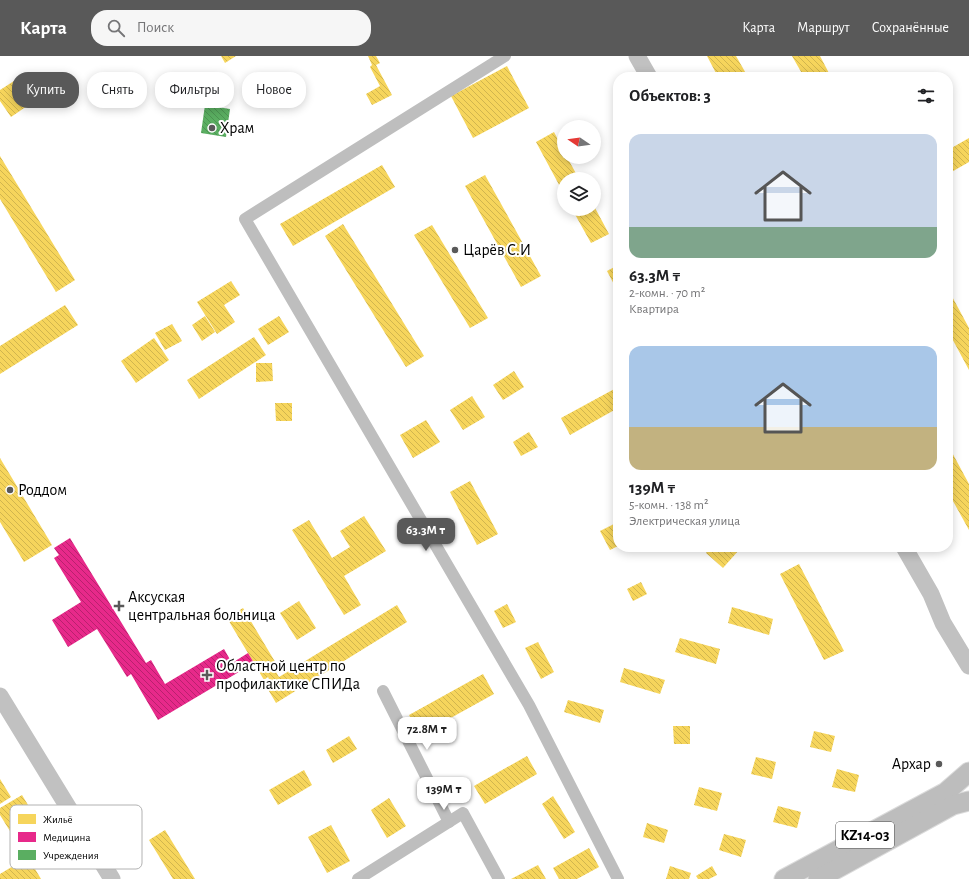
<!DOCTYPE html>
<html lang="ru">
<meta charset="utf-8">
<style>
body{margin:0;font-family:"Alegreya Sans",sans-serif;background:#f6f6f6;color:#202124;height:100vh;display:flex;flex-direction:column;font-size:15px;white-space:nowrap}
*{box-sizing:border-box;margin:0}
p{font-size:13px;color:#757577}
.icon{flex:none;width:22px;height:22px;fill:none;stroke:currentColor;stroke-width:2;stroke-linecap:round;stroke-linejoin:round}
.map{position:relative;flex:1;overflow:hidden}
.panel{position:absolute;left:613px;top:16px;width:340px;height:480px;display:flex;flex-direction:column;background:#fff;border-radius:16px;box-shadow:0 2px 10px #0003}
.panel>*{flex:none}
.hud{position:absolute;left:12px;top:16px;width:380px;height:36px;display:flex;gap:8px}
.needle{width:26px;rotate:283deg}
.buttons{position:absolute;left:557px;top:64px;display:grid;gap:8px}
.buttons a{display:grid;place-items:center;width:44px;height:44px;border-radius:50%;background:#fff;box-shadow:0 2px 10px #0003;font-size:20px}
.price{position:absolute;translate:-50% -34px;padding:0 9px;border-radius:8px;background:#fff;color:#222;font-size:13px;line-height:26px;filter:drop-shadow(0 1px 2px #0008)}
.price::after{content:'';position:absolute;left:50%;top:24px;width:12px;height:9px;margin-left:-6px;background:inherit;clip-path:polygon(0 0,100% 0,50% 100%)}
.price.active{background:#595959;color:#fff}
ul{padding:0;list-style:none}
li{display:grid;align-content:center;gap:8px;height:212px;padding:0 16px}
li span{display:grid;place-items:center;height:124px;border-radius:12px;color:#555}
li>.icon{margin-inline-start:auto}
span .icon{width:72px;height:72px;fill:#fffc;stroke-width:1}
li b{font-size:17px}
h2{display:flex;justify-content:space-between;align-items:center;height:48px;padding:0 16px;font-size:17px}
.tag{padding:0 14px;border-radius:16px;background:#fff;box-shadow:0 2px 10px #0003;font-size:14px;line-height:36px}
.tag.active{background:#595959;color:#fff}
header{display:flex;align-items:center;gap:24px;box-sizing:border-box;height:56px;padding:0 20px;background:#595959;color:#fff}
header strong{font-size:19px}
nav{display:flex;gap:22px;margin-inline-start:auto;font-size:14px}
.search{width:280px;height:36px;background:#f6f6f6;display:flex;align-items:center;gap:10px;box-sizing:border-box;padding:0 14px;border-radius:16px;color:#757577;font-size:15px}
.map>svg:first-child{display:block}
.homes{fill:url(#homes-back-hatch)}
.health{fill:url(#health-back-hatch)}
.public{fill:url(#public-back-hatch)}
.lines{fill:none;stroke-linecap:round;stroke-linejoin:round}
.primary-casing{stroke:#dbdbdb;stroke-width:21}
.street{stroke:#bebebe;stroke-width:12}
.secondary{stroke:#c1c1c1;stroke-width:17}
.primary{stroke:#bdbdbd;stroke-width:19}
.poi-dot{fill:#595959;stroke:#fff;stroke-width:1.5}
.labels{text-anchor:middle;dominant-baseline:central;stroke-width:4;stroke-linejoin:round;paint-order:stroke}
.shield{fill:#fff;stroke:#4c4c4c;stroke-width:1}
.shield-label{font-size:15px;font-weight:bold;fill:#000}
.poi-label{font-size:16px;fill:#000;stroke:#fff;text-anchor:start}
.key{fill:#fff;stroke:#b2b2b2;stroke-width:1}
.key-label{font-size:11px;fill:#000}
</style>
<header>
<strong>Карта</strong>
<div class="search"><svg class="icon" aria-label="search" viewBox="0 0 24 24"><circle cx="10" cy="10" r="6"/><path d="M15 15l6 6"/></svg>Поиск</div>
<nav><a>Карта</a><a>Маршрут</a><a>Сохранённые</a></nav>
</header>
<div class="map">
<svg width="969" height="823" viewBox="0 0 969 823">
<defs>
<pattern id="homes-back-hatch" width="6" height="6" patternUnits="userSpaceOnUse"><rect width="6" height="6" fill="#f6d55c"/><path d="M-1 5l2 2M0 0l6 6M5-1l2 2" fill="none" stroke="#d1b54e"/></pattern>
<pattern id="health-back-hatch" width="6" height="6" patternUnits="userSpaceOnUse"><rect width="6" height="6" fill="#e7298a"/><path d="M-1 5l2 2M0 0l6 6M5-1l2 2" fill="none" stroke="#b9216e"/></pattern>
<pattern id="public-back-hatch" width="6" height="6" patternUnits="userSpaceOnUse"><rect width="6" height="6" fill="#5aae61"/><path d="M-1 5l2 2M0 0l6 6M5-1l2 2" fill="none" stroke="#4c9452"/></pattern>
</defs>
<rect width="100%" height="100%" fill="#fff"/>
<g class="homes">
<polygon points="221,0 236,0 225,7"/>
<polygon points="368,0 376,0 380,7 376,9 392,39 372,49 366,38 380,30 370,11 372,9"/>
<polygon points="707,0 736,0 748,21 718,21"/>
<polygon points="792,0 820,0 831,21 804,21"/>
<polygon points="507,10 529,52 473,82 451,40"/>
<polygon points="14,25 30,48 11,61 0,45 0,34"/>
<polygon points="554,76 564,95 564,101 567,101 579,123 564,123 564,138 536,86"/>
<polygon points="969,82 969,106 948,118 948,94"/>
<polygon points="0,100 75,224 56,236 0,143"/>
<polygon points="382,109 395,131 293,190 280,168"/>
<polygon points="485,119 541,220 521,231 465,130"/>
<polygon points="594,150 609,178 591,187 572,153 594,153"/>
<polygon points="343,168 424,300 406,311 325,180"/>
<polygon points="432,169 488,262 470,272 414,179"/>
<polygon points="618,209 618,236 607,215"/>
<polygon points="231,225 240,239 224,249 235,266 217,278 197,246"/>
<polygon points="948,233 969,272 969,314 948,275"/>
<polygon points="65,249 78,269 0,318 0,290"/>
<polygon points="205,260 215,276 202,285 192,269"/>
<polygon points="279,260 289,276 268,289 258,273"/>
<polygon points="172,268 182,285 165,294 155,277"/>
<polygon points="254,281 266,299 199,343 187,324"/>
<polygon points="154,282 169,304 136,327 121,305"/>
<polygon points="256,307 272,307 273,325 256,326"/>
<polygon points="514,315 524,331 503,344 493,329"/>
<polygon points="618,331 618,352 570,379 561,362"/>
<polygon points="472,340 485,361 463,374 450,354"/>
<polygon points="275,347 292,347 292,365 276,365"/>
<polygon points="426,364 440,386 413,402 400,379"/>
<polygon points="529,376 538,391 521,400 513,386"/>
<polygon points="948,389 969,428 969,474 948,436"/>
<polygon points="0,402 52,489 24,506 0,466"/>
<polygon points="470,425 498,478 477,489 450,436"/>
<polygon points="618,425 618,437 613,427"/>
<polygon points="364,460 386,495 344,520 361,549 344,559 292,474 309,464 332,502 350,491 340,475"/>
<polygon points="618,466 618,490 610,494 600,475"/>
<polygon points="711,491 735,491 739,494 723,512 706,497"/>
<polygon points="799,508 844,595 824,604 780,518"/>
<polygon points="641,526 647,538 633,545 627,533"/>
<polygon points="299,545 316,572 297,584 280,557"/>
<polygon points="507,548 516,566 503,572 494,555"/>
<polygon points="397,549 407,566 276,647 266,630 271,627 268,621 264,624 227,562 243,552 280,614 276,616 279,621"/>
<polygon points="732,551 773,563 769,579 728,567"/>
<polygon points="680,582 720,593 716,608 675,596"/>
<polygon points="538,586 554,616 541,623 525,592"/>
<polygon points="624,612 665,624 660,638 620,626"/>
<polygon points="483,618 494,638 420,679 409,659"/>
<polygon points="568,644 604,654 600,667 564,656"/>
<polygon points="673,670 690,670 690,688 674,688"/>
<polygon points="814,675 835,680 831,696 810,691"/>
<polygon points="349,680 357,693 333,707 326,694"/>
<polygon points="527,700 537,718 485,748 474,730"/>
<polygon points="756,701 776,706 772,723 751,718"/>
<polygon points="837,713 859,719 855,736 832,731"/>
<polygon points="304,714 312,729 278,749 269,734"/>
<polygon points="0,723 11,741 0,748"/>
<polygon points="699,731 722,737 717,755 694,749"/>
<polygon points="22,739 42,772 18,788 0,759 0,752"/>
<polygon points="553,740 575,776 564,783 542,748"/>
<polygon points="389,742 406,770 387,782 371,754"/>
<polygon points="778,750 801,756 797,772 773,766"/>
<polygon points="647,767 668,774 664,787 643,781"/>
<polygon points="331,769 350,805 327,817 308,781"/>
<polygon points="165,774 195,823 173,823 149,784"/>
<polygon points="724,778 746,784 741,801 719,794"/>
<polygon points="589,792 599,811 577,823 559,823 553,812"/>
<polygon points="28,801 41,823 0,823 0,818"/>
<polygon points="538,809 546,823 511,823"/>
<polygon points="670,810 691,817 689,823 666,823"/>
<polygon points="712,810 717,819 709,823 698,823 696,820"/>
</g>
<polygon class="health" points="70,482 146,607 151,604 165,628 224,593 232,607 248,597 254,607 158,664 131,618 127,621 97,573 68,591 52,564 81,546 54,502 59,499 54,492"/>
<polygon class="public" points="205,49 230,53 226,81 201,77"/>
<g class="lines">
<defs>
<g id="primary">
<polyline points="784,823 946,736 969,716"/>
<polyline points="818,823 953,749 969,745"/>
</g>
</defs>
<use href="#primary" class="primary-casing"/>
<g class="street">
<polyline points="505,0 245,163 529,649 618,823"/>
<polyline points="383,635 449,766"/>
<polyline points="358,823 463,757 499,823"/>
</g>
<g class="secondary">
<polyline points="637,0 649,21"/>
<polyline points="904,491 931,538 943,567 969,610"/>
<polyline points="0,640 112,823"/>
</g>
<use href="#primary" class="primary"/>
</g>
<g class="poi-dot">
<circle cx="212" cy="72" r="4"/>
<circle cx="455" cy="194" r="4"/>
<circle cx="10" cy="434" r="4"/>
<path d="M117 544h4v4h4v4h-4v4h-4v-4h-4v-4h4z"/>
<path d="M205 613h4v4h4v4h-4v4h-4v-4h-4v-4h4z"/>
<circle cx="939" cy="708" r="4"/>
</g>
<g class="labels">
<rect class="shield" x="836" y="766" width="58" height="26" rx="3"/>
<g class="shield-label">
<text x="865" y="779">KZ14-03</text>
</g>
<g class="poi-label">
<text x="220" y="72">Храм</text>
<text x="463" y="194">Царёв С.И</text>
<text x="18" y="434">Роддом</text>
<text x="128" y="541">Аксуская<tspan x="128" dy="18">центральная больница</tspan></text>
<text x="216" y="610">Областной центр по<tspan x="216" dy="18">профилактике СПИДа</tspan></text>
<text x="931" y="708" text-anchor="end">Архар</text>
</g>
</g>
<rect x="10" y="749" width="132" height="64" rx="6" class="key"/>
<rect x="18" y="758" width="18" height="10" fill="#f6d55c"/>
<rect x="18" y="776" width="18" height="10" fill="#e7298a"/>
<rect x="18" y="794" width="18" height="10" fill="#5aae61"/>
<g class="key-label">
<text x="43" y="767">Жильё</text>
<text x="43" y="785">Медицина</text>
<text x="43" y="803">Учреждения</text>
</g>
</svg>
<div class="buttons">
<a><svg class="needle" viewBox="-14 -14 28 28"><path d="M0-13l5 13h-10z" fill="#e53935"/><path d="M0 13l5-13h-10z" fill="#757577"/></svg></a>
<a><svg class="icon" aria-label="layers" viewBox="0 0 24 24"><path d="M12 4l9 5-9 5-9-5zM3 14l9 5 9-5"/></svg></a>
</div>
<b class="price active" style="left:426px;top:496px">63.3M ₸</b>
<b class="price" style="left:427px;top:695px">72.8M ₸</b>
<b class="price" style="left:444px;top:755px">139M ₸</b>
<div class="hud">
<a class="tag active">Купить</a>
<a class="tag">Снять</a>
<a class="tag">Фильтры</a>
<a class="tag">Новое</a>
</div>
<section class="panel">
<h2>Объектов: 3<svg class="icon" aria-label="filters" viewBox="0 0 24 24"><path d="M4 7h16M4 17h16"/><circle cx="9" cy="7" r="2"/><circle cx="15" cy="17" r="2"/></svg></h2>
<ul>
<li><span style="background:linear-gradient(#c9d6e8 75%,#7fa58c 0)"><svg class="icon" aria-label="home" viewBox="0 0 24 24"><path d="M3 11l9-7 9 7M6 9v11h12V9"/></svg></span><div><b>63.3M ₸</b><p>2-комн. · 70 m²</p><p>Квартира</p></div></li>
<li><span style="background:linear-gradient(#a9c7e8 65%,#c2b280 0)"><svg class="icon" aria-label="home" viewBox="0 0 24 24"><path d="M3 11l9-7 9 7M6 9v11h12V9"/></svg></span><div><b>139M ₸</b><p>5-комн. · 138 m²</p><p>Электрическая улица</p></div></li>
</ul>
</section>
</div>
